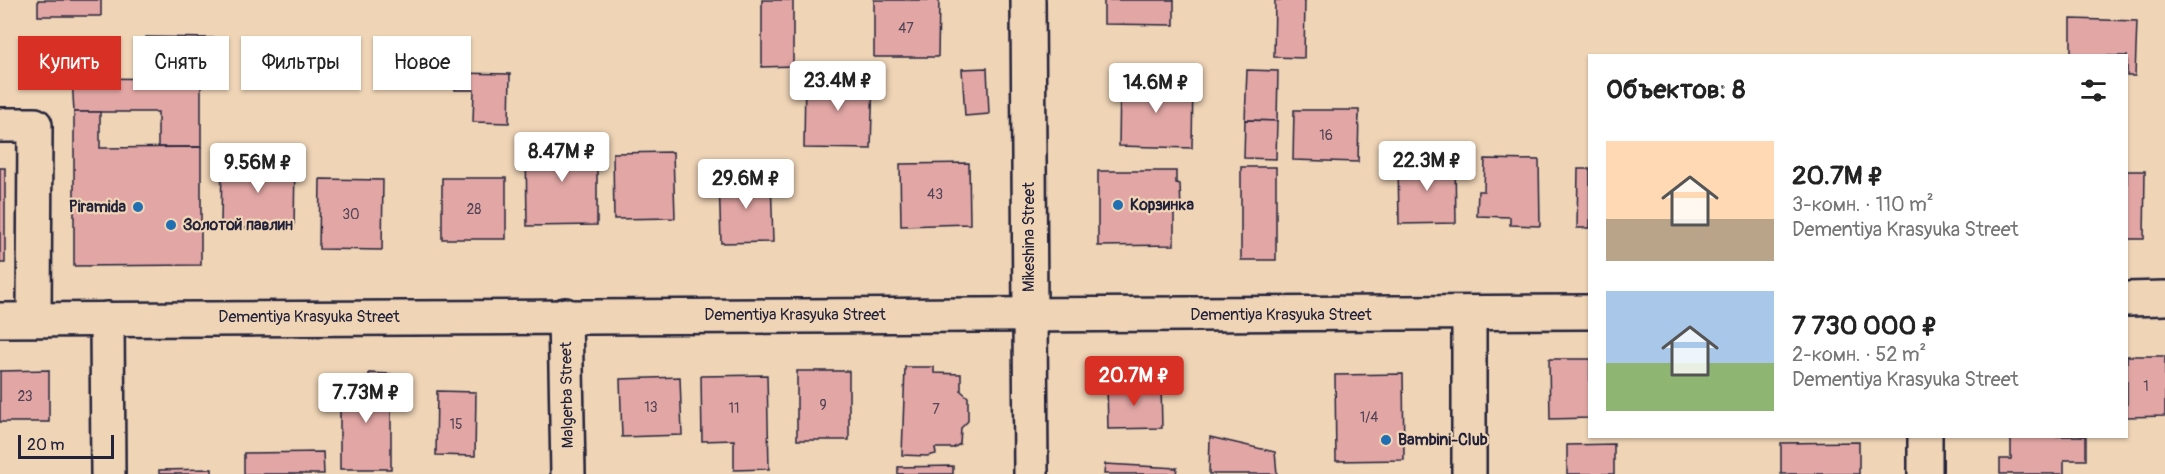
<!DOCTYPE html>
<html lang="ru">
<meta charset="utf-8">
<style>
body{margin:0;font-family:Pangolin,sans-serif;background:#f2f2f2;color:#222;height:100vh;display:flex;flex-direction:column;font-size:22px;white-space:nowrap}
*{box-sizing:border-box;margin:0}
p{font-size:20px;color:#767676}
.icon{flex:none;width:33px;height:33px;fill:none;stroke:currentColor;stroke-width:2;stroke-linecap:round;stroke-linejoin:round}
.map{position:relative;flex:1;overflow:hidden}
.panel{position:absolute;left:1588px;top:54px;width:540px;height:384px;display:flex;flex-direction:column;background:#fff;border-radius:0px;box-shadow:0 2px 4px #0004}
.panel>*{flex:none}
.hud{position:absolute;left:18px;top:36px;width:570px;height:54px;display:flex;gap:12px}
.scale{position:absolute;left:18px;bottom:15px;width:96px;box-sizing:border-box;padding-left:6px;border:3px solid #22223b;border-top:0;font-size:16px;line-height:21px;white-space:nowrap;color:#22223b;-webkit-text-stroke:4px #efd4b6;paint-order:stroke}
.price{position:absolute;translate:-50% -51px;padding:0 14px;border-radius:6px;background:#fff;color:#222;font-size:20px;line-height:39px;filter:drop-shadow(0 2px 3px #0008)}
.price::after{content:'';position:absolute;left:50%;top:36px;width:18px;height:14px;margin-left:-9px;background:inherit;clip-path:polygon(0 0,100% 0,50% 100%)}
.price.active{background:#d93025;color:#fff}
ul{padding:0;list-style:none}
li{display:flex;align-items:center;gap:18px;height:150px;padding:0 18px}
li span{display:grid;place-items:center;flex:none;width:168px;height:120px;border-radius:0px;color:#555}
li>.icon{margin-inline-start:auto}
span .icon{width:72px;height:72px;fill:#fffc;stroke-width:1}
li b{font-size:26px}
h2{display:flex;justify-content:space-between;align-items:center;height:72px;padding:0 18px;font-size:26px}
.chip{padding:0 21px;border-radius:0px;background:#fff;box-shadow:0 2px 4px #0004;font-size:21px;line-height:54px}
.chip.active{background:#d93025;color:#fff}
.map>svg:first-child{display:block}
.building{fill:#e2a7a5;stroke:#22223b;stroke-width:1.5}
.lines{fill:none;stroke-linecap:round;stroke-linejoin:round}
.minor-casing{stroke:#22223b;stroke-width:38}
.minor{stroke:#efd4b6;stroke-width:33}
.poi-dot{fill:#1f6fb2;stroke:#efd4b6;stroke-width:2}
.labels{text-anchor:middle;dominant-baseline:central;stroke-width:4.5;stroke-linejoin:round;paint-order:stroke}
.number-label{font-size:14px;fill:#524356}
.poi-label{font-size:16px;font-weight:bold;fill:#22223b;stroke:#efd4b6;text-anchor:start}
.street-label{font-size:16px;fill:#22223b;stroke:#efd4b6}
</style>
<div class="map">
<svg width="2165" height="474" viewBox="0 0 2165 474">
<rect width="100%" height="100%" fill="#efd4b6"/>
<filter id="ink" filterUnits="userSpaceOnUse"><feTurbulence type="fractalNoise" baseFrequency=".0167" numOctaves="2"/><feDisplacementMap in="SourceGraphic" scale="12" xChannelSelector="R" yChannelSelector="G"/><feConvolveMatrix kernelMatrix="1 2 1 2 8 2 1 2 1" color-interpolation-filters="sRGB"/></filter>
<g filter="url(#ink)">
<g class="building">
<rect x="38" y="0" width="63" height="16"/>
<polygon points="762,0 793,0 793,66 762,67"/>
<polygon points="874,0 939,0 938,57 874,57"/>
<polygon points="1104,0 1174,0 1174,25 1104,24"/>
<polygon points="1275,0 1305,0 1304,58 1274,57"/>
<polygon points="2071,19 2137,21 2135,76 2127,76 2127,56 2071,56"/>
<polygon points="146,37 213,38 212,63 145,61"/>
<polygon points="987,68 989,114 965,116 962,69"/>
<polygon points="1247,70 1278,71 1277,121 1245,120"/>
<polygon points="456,73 510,74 509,123 473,122 474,90 455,90"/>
<polygon points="805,75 873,76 871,149 804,148"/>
<polygon points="72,78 201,79 201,147 158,147 158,112 74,112"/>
<polygon points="1120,80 1193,81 1192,148 1119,146"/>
<polygon points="1294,110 1359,110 1358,162 1293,160"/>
<polygon points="74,112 100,112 100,148 201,147 201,265 74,266"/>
<polygon points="1245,120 1277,121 1276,159 1244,158"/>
<polygon points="526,140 597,140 597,225 527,226"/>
<polygon points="673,152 675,218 614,219 613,153"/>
<polygon points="222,159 295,160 294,229 221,227"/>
<polygon points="1485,159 1539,160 1540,226 1510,225 1510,217 1477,216 1478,191 1484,191"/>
<polygon points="1398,161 1455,161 1456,223 1399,224"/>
<polygon points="969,163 970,224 901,226 900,164"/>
<rect x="1241" y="167" width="35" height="93"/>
<rect x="0" y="168" width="5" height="95"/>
<polygon points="1578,169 1590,169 1590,228 1577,228"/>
<polygon points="1098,171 1176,171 1176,183 1180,184 1181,211 1174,211 1174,245 1098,246"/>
<polygon points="2127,171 2145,171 2144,239 2127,239"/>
<polygon points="771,177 773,242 721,243 719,179"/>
<rect x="442" y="178" width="64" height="61"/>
<polygon points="320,179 383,180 382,250 319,249"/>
<polygon points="2127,356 2165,356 2165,416 2127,417"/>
<polygon points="1549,359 1590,359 1590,418 1550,419"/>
<polygon points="905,367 934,367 934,373 961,374 961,391 968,397 968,421 961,428 960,444 953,448 935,448 936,454 927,456 902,455"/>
<polygon points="49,370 49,422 0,422 0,371"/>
<rect x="797" y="371" width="52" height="69"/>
<polygon points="369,373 391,374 391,469 340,469 340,385 369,385"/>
<polygon points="1403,374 1404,460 1336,461 1335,375"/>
<polygon points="767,375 769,469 734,470 734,440 702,441 701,376"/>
<polygon points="680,377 682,435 622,437 620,379"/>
<polygon points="1161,385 1162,428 1108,429 1107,386"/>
<polygon points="437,391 476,392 475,456 436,455"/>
<polygon points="2011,436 2086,436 2086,460 2064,460 2064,474 2000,474 2000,459 2011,459"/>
<polygon points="1210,437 1275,452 1277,474 1209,474"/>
<polygon points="1859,442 1859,474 1781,474 1781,443"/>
<polygon points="1614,444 1614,474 1567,474 1567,445"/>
<polygon points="323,452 324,474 244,474 244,453"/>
<polygon points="1105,464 1177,468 1176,474 1104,474"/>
<polygon points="953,466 953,474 898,474 898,467"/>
<polygon points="212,469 212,474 159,474 159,470"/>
</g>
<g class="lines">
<defs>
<g id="minor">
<polyline points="1028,0 1031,474"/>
<polyline points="0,125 35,125 34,319"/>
<polyline points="2127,299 2165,298"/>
<polyline points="565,315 568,474"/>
<polyline points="107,319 108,474"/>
<polyline points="0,320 1590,312"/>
<polyline points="1469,474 1469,314"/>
<polyline points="1925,474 1925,436"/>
</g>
</defs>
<use href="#minor" class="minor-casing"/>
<use href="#minor" class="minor"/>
</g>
</g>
<g class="poi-dot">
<circle cx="1118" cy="205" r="6"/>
<circle cx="138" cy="207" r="6"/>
<circle cx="171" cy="225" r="6"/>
<circle cx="1386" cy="440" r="6"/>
</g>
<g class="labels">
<g class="number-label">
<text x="906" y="28">47</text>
<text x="1326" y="135">16</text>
<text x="935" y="194">43</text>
<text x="474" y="209">28</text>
<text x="351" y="214">30</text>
<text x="2146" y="386">1</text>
<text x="25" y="396">23</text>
<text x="823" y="405">9</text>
<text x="651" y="407">13</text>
<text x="734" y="408">11</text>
<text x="936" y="409">7</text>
<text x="1369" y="417">1/4</text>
<text x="456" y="424">15</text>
</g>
<g class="poi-label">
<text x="1130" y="205">Корзинка</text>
<text x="126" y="207" text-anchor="end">Piramida</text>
<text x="183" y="225">Золотой павлин</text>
<text x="1398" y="440">Bambini-Club</text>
</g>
<g class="street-label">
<text transform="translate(1029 237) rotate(-90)">Mikeshina Street</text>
<text x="795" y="315">Dementiya Krasyuka Street</text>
<text x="1281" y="315">Dementiya Krasyuka Street</text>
<text x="309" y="317">Dementiya Krasyuka Street</text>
<text transform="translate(567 395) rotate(-91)">Malgerba Street</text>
</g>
</g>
</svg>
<div class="scale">20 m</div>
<b class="price" style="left:838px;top:112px">23.4M ₽</b>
<b class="price" style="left:1156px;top:114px">14.6M ₽</b>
<b class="price" style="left:562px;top:183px">8.47M ₽</b>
<b class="price" style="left:1427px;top:192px">22.3M ₽</b>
<b class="price" style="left:258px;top:194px">9.56M ₽</b>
<b class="price" style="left:746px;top:210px">29.6M ₽</b>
<b class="price active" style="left:1134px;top:407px">20.7M ₽</b>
<b class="price" style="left:366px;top:424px">7.73M ₽</b>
<div class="hud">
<a class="chip active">Купить</a>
<a class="chip">Снять</a>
<a class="chip">Фильтры</a>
<a class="chip">Новое</a>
</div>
<section class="panel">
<h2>Объектов: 8<svg class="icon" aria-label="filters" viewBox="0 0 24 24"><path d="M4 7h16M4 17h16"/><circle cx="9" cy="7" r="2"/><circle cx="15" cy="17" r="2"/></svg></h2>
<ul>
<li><span style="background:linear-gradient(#ffd9b3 65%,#b9a48a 0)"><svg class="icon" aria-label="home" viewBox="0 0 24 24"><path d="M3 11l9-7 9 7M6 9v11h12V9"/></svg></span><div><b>20.7M ₽</b><p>3-комн. · 110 m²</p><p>Dementiya Krasyuka Street</p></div></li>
<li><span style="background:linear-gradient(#a9c7e8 60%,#8fb573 0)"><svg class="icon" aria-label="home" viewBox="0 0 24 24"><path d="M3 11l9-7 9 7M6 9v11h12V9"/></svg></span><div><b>7 730 000 ₽</b><p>2-комн. · 52 m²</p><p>Dementiya Krasyuka Street</p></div></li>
</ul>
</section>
</div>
